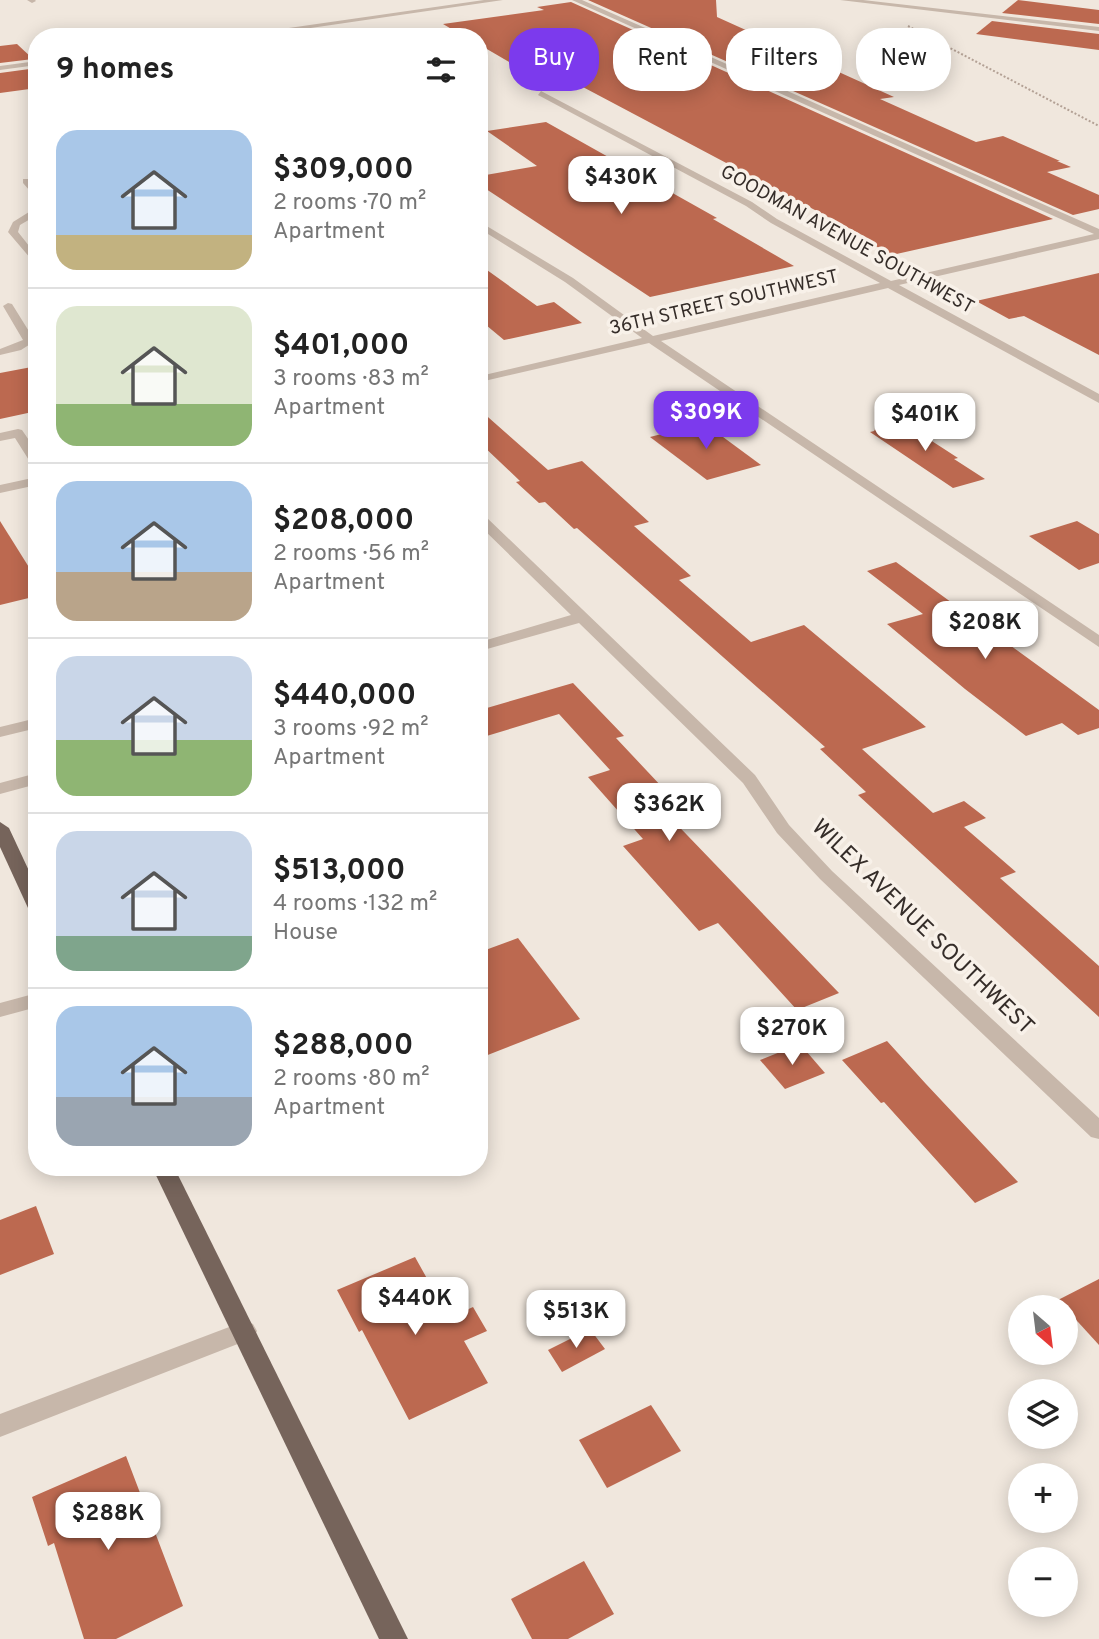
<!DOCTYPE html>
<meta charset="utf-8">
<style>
body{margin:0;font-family:Overpass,sans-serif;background:#f2f2f2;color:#222;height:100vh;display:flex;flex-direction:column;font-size:26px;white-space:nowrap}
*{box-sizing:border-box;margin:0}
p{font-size:23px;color:#767676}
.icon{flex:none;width:38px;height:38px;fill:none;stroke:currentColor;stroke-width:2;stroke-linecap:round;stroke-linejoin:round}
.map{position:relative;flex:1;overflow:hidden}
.details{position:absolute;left:28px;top:28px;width:460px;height:1148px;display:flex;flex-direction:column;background:#fff;border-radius:28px;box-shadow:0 4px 18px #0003}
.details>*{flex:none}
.top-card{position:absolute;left:509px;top:28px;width:485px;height:63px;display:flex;gap:14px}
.needle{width:46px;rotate:152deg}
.tools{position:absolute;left:1008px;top:1295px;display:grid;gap:14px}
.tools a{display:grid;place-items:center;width:70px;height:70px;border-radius:50%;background:#fff;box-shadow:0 4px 18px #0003;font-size:35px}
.price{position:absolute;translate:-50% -60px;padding:0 16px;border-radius:14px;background:#fff;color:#222;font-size:23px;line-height:46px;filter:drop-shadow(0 2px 4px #0008)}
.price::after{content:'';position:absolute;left:50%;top:42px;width:21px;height:16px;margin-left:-10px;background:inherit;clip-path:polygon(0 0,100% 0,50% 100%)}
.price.selected{background:#7c3aed;color:#fff}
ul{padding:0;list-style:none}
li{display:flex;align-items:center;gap:21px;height:175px;padding:0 28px}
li+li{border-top:2px solid #e0e0e0}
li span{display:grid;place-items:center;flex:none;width:196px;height:140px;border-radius:21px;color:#555}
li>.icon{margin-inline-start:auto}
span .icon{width:84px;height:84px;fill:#fffc;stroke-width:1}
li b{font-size:30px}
h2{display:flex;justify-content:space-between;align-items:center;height:84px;padding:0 28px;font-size:30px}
.pill{padding:0 24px;border-radius:28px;background:#fff;box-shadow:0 4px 18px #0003;font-size:24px;line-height:63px}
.pill.selected{background:#7c3aed;color:#fff}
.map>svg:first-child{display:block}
.building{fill:#bc6950}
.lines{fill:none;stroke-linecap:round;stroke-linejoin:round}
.path{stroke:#b3a195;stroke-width:2;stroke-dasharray:2 2;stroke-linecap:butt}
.minor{fill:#c7b7aa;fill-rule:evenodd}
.major{fill:#76645b;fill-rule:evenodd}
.labels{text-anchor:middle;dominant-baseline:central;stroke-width:7;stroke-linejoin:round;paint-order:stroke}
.far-street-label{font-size:19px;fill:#352d29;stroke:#f8f1e9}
.street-label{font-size:23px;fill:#352d29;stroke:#f8f1e9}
</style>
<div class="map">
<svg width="1099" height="1639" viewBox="0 0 1099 1639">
<rect width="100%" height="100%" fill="#f0e7dd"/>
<g class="building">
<polygon points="588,0 716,0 717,17 894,97 880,99 976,142 1003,136 1060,161 1057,161 1071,167 1047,172 1099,195 1099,209 1073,215"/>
<polygon points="1018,0 1099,10 1099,24 1002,13"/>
<polygon points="571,2 1053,219 892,255 859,237 864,236 564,77 535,77 480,45 480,37 465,37 443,24 544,10 537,7"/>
<polygon points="992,21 1099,34 1099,50 976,34"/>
<polygon points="17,44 33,59 0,63 0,46"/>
<polygon points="37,68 37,88 0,93 0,73"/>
<polygon points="546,122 717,218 713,219 794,266 650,297 480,185 480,176 537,166 487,131"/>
<polygon points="480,265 537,306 554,302 582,323 504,340 480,320"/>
<polygon points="1099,273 1099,355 1024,316 1009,319 976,301"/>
<polygon points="37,366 37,411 0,419 0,373"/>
<polygon points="480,410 548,470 582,461 649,522 634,526 691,576 679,580 751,642 804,625 926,727 862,749 933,813 964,801 986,818 964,827 1016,872 1000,878 1099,966 1099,1017 858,795 866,792 820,749 825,747 577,528 574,529 545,502 539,503 516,482 520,481 480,443"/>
<polygon points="885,415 900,424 904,423 958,458 954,459 985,479 953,488 870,432 874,431"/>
<polygon points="704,423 761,465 707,480 650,437"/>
<polygon points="0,521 37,580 37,596 0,605"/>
<polygon points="1077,521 1099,534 1099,563 1079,570 1029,536"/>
<polygon points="896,562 1099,710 1099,728 1078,735 1062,723 1026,736 965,689 887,624 923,614 867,571"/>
<polygon points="573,683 624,736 616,738 678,804 662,809 839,993 797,1010 718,923 699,931 623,846 643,839 588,777 610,770 559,714 480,738 480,710"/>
<polygon points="518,938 580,1019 480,1058 480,952"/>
<polygon points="887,1041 926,1084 1018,1182 975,1203 884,1102 881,1103 842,1060"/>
<polygon points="800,1044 825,1073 785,1089 760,1060"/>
<polygon points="36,1206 54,1254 0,1275 0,1220"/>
<polygon points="415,1257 449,1318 473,1307 487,1331 464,1341 488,1383 409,1420 362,1330 359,1332 337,1290"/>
<polygon points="1099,1279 1099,1345 1058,1300"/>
<polygon points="590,1329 605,1349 562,1372 548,1350"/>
<polygon points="651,1405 681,1451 607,1488 579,1440"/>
<polygon points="126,1456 183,1606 116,1639 84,1639 54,1543 48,1546 32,1497"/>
<polygon points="584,1561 614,1614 568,1639 532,1639 511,1599"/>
</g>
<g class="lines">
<polyline class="path" points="908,26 1099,126"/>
<g class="minor">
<polygon points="27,0 35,0 36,1 32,3"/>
<polygon points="484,0 503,0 248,37 226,37"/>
<polygon points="572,0 582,0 1099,229 1099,239 899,285 1099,394 1099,403 888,288 661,341 1099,635 1099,647 649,343 480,382 480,376 642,338 565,282 480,229 480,222 573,278 653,336 880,283 771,223 746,206 538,95 541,91 752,202 777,219 891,281 1094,234"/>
<polygon points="840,0 863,0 1099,27 1099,31"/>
<polygon points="37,61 37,65 0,70 0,66"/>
<polygon points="23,179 29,179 37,189 37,199 23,183"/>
<polygon points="37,207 37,215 20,225 18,232 37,256 37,266 8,232 13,222"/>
<polygon points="8,303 12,304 35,341 21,350 0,355 0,349 23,340 3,306"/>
<polygon points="18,429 22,430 37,452 37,466 32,465 15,438 0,441 0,433"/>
<polygon points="37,477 37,485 0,493 0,485"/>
<polygon points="480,515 485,516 755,775 789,825 832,871 1099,1118 1099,1139 1091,1137 820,879 777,833 743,783 579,623 480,651 480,642 571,615 480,526"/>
<polygon points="37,718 37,728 0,737 0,727"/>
<polygon points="37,773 37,784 0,794 0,783"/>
<polygon points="37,993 37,1007 0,1017 0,1003"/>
<polygon points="245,1321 253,1324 257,1331 253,1338 0,1437 0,1414"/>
</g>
<g class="major">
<polygon points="0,822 9,828 37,888 37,914 30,912 28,908 0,847"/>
<polygon points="152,1167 174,1167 408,1639 379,1639"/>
</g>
</g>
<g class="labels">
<g class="far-street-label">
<text transform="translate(847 240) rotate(29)">GOODMAN AVENUE SOUTHWEST</text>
<text transform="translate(724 303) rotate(-13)">36TH STREET SOUTHWEST</text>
</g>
<g class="street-label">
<text transform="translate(922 928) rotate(44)">WILEX AVENUE SOUTHWEST</text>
</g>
</g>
</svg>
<div class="tools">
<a><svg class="needle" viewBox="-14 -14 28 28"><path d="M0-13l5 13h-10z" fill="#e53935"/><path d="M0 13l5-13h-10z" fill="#767676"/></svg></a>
<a><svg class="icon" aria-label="layers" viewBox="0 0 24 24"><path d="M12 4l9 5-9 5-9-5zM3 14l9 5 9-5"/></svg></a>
<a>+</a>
<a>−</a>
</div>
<b class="price" style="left:621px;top:216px">$430K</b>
<b class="price selected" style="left:706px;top:451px">$309K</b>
<b class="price" style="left:925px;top:453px">$401K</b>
<b class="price" style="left:985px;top:661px">$208K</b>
<b class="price" style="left:669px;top:843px">$362K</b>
<b class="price" style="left:792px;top:1067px">$270K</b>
<b class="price" style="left:415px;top:1337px">$440K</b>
<b class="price" style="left:576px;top:1350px">$513K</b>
<b class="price" style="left:108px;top:1552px">$288K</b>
<div class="top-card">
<a class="pill selected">Buy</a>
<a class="pill">Rent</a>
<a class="pill">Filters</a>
<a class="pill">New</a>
</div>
<section class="details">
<h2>9 homes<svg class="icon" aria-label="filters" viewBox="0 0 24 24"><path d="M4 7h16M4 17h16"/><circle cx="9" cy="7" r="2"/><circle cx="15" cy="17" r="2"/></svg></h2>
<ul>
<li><span style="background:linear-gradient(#a9c7e8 75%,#c2b280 0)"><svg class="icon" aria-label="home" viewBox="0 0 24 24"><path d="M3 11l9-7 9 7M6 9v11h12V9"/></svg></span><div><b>$309,000</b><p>2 rooms · 70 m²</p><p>Apartment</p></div></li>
<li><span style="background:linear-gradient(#dfe7d0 70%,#8fb573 0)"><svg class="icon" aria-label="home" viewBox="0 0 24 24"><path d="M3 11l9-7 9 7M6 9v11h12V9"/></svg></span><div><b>$401,000</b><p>3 rooms · 83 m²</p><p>Apartment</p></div></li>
<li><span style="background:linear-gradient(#a9c7e8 65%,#b9a48a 0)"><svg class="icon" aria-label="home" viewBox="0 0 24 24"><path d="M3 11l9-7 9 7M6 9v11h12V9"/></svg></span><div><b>$208,000</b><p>2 rooms · 56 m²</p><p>Apartment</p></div></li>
<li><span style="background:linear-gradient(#c9d6e8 60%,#8fb573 0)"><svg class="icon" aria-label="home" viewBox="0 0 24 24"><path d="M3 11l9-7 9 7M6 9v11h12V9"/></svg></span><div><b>$440,000</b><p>3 rooms · 92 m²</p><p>Apartment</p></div></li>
<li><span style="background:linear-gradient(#c9d6e8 75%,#7fa58c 0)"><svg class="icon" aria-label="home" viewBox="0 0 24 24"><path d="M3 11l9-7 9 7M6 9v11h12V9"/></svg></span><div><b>$513,000</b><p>4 rooms · 132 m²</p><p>House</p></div></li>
<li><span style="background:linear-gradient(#a9c7e8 65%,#9aa5b1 0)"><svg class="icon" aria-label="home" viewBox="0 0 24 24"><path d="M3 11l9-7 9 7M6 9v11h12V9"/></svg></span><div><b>$288,000</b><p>2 rooms · 80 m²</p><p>Apartment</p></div></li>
</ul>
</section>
</div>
